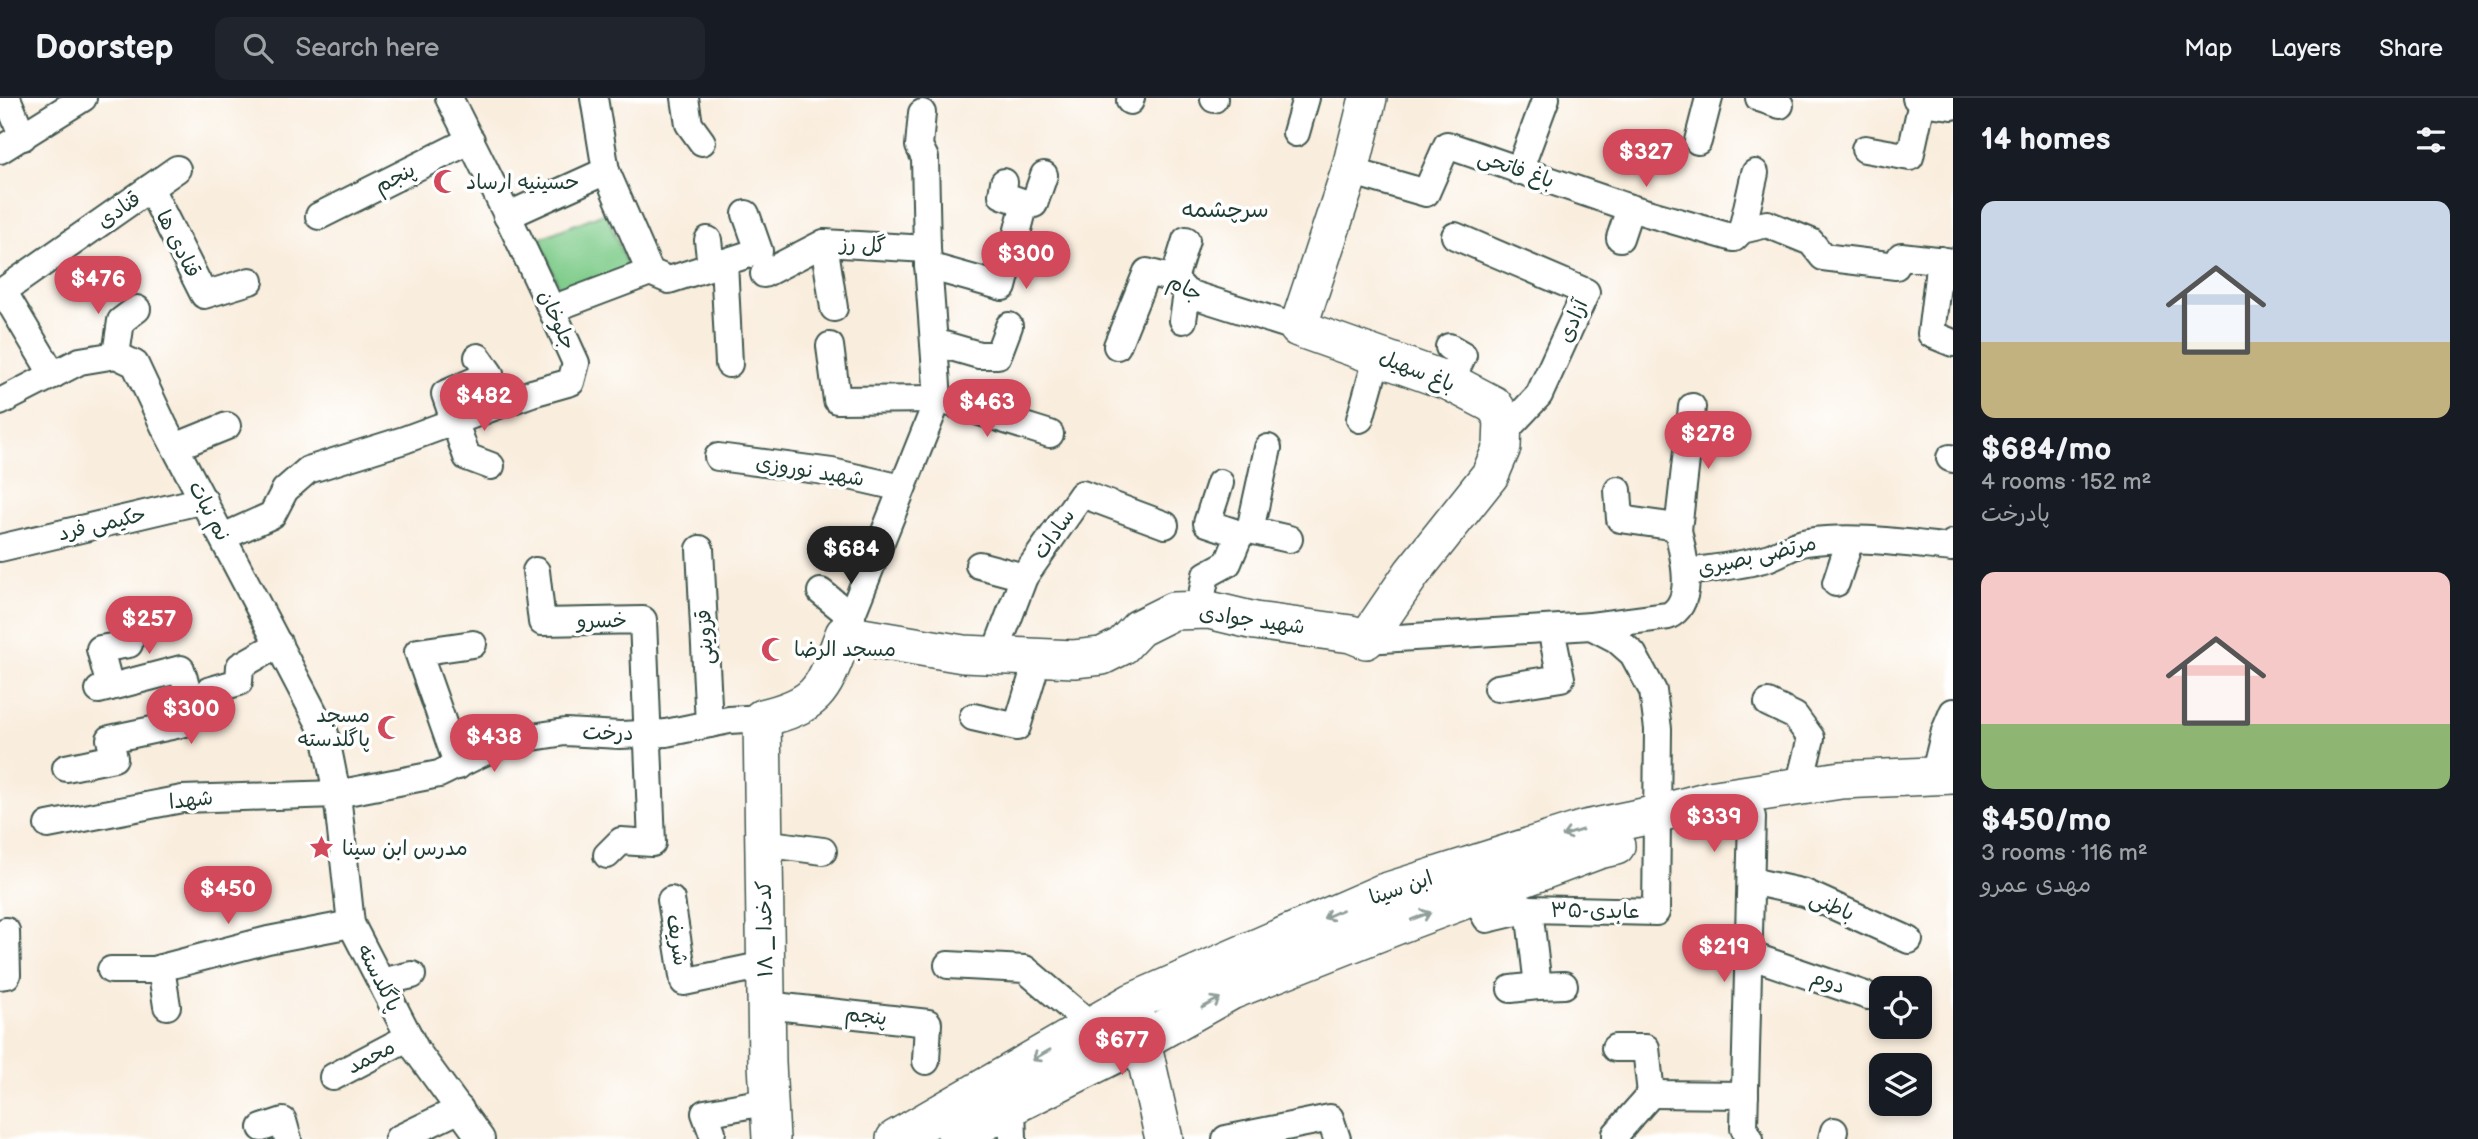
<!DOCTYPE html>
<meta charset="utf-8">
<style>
body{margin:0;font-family:"Balsamiq Sans","Playpen Sans Arabic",sans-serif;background:#20242c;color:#f1f3f6;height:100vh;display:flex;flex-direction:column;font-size:26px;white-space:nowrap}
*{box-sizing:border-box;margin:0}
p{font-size:23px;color:#9ea1a6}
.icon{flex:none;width:38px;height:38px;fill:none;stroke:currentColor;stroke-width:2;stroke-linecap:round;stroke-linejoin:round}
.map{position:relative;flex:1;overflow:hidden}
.details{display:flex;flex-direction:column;background:#171b24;width:525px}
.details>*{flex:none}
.tools{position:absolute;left:1869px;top:878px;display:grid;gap:14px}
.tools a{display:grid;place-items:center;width:63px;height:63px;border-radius:14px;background:#171b24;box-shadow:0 4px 10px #0003;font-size:35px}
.price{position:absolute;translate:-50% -60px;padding:0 16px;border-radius:24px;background:#d1495b;color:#fff;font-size:23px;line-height:46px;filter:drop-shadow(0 2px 4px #0008)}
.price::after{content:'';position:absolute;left:50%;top:42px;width:21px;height:16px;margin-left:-10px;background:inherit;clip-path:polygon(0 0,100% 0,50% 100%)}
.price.current{background:#222;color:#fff}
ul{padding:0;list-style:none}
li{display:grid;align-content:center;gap:14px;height:371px;padding:0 28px}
li span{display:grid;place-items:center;height:217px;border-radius:14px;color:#555}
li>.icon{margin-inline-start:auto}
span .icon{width:126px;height:126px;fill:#fffc;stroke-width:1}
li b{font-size:30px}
h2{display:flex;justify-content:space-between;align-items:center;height:84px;padding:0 28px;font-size:30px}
header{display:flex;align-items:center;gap:42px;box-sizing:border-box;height:98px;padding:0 35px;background:#171b24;border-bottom:2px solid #363941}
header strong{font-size:33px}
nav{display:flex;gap:38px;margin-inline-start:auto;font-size:24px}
.search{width:490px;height:63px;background:#20242c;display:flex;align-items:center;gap:18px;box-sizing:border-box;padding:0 24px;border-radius:14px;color:#9ea1a6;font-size:26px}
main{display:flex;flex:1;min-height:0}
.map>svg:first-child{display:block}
.green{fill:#80cc8b;stroke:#508460;stroke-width:2}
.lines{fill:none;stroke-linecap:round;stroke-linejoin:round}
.street-casing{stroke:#40574d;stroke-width:30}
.secondary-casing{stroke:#40574d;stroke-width:40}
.street{stroke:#fff;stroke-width:26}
.secondary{stroke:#fff;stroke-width:37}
.oneway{stroke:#8f9e9a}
.labels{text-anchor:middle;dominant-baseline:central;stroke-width:7;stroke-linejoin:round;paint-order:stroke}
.street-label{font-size:21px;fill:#1f3d34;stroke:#fff}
.poi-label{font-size:21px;fill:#1f3d34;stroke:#fff;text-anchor:start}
.neighbourhood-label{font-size:23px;fill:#1f3d34;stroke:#fff}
</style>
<header>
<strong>Doorstep</strong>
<div class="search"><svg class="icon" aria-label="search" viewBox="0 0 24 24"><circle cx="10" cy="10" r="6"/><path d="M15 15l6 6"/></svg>Search here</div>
<nav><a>Map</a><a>Layers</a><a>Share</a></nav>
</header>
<main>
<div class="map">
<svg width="1953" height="1041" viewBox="0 0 1953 1041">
<rect width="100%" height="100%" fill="#fff"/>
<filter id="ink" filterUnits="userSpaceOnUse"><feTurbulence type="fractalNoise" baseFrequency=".0143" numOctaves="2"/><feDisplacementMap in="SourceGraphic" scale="14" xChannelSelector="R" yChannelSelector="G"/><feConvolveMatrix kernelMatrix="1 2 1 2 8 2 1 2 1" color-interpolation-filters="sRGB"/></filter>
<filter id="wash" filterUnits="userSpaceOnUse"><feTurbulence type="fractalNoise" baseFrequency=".00686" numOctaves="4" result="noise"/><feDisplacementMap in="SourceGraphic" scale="28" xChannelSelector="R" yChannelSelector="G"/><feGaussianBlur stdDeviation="1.57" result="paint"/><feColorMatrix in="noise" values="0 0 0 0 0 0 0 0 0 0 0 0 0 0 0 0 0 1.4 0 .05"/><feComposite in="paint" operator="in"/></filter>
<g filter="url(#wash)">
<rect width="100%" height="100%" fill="#f9eddd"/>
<polygon class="green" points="606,114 628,170 561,195 540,140"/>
</g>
<g filter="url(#ink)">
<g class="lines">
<defs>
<g id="street">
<polyline points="7,0 23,39"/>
<polyline points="685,0 689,26 702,44"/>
<polyline points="1759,0 1780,7"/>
<polyline points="1916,0 1922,4 1953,8"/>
<polyline points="1214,1 1214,0"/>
<polyline points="1130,3 1131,0"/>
<polyline points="1296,35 1306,0"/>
<polyline points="1698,43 1709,0"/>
<polyline points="1865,51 1910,59 1922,4"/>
<polyline points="0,52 83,0"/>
<polyline points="1350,73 1426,95 1447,47 1630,110 1734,140 1742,132 1767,126 1811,144 1823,159 1896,168 1901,158 1953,164"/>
<polyline points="1519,73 1546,0"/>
<polyline points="1004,84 1002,97 1025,105"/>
<polyline points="150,90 204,197 250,183"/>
<polyline points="319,118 471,42"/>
<polyline points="507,118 606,73"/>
<polyline points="1742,132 1755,75"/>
<polyline points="1455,138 1586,194 1539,297 1504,334"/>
<polyline points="1620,140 1630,110"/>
<polyline points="708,142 711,168"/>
<polyline points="824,145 834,210"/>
<polyline points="1940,162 1931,236 1953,245"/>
<polyline points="724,164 729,266"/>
<polyline points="928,168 1003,189 1025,105 1034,106 1044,77"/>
<polyline points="650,174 669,182 759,153 746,116"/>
<polyline points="764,176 824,145 927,151"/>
<polyline points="1174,181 1186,142"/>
<polyline points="552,211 650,174 606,73 594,0"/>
<polyline points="1183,222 1187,195"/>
<polyline points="934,244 979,257 998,257 1009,228"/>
<polyline points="830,248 837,302 938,301 1050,336"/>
<polyline points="1117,248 1147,174 1174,181 1187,195 1298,230"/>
<polyline points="1449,249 1463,257 1450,284"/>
<polyline points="116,257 121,223 137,211"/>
<polyline points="478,259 490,276 445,296 467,359 491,368"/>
<polyline points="53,277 3,193 177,71"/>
<polyline points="0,304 80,263 116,257 135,266 164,328 325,636 337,696 351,826 416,952 481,1041"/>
<polyline points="1360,321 1378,257"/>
<polyline points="175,349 227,328"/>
<polyline points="718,359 832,374 902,390"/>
<polyline points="1950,360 1953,361"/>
<polyline points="1220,385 1207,425 1240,436"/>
<polyline points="1250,432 1289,441"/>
<polyline points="1678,432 1692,309"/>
<path d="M223,439L272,417L285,392L308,372L404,342L532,295L571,284L576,265C536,176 494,88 449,0"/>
<polyline points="0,450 204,402"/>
<polyline points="700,451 709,626"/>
<polyline points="979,467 1024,479"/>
<polyline points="536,473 542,524 643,522 652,745 621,743 607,757"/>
<path d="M1687,474C1714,470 1741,468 1767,460C1780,456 1793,446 1807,444C1854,437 1904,445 1952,450L1953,445"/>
<polyline points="1836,485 1850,442"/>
<polyline points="821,494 852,519"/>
<polyline points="1199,512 1206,477 1228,465 1240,436 1250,432 1268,350"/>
<polyline points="844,536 938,301 927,151 925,60 919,48 922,15"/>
<path d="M1366,542L1591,528L1668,518C1697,504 1683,457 1678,432L1670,428L1620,421L1618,392"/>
<polyline points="994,558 1024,479 1082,396 1165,427"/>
<polyline points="110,589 100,551 129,546 125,528"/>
<polyline points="1497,590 1561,580 1551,531"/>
<polyline points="99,592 181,571 194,613"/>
<polyline points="1768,605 1795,618 1811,640 1799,688"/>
<polyline points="973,619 1017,629 1038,560"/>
<polyline points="458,668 418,554 473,546"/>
<polyline points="66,670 114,660 110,641 185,625 208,593 239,584 240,568 279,546"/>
<polyline points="1934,678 1945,633 1953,614"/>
<polyline points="48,727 182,701 337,696 439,676 507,643 565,634 620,637 666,635 729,622 762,620"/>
<polyline points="763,745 823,753"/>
<polyline points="1751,783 1805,795 1909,842"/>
<polyline points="1474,798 1487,821 1529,811 1656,814 1658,631 1653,593 1633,556 1616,541 1591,528"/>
<polyline points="671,802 684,884 765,867"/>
<polyline points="1749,857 1868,898"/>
<polyline points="948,867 1025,871 1091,927"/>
<polyline points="161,870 167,908"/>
<polyline points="111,872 153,872 268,842 351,826"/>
<polyline points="0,878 7,877 6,833"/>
<polyline points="381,884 412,877"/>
<polyline points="1538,888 1564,887"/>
<polyline points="1511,891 1538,888 1529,811"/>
<polyline points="766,907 928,925 926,963"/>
<polyline points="1615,950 1646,950 1651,996"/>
<polyline points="333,979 409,939"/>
<polyline points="1651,996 1745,997"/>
<polyline points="1012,1008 1013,1041"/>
<polyline points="262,1030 283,1023 288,1041"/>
<polyline points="712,1034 705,1015 770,1003"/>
<polyline points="398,1041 460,1011"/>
<polyline points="1226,1041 1330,1020 1337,1041"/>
<polyline points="1616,1041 1616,1036 1651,996"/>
<polyline points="1750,1041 1744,1030 1752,719"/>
<polyline points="1832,1041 1834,1033"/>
</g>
<g id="secondary">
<polyline points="1137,921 1164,1041"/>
<path d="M771,1041L767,965L762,620C822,606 823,590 844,536L963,556L1074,561L1102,558L1122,548L1139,530L1173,513L1209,512L1255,523L1351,536L1366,542L1412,475L1490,377L1502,349L1503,321L1494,307L1450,284L1298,230L1350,73L1368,0"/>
<polyline points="895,1041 1132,904 1382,795 1585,731 1657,716 1709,702 1841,682 1953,677"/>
<polyline points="956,1041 1012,1008 1144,942 1231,893 1411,822 1599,752 1616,748"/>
</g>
</defs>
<use href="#street" class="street-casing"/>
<use href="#secondary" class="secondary-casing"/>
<use href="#street" class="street"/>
<use href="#secondary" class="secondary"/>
</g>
<defs><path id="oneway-shaft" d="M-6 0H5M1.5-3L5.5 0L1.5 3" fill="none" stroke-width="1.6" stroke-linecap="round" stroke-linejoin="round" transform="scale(1.75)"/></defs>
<g class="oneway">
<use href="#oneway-shaft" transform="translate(1572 735) rotate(163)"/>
<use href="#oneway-shaft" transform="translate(1333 816) rotate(156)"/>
<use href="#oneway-shaft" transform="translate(1421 818) rotate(-21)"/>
<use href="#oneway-shaft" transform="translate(1211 905) rotate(-29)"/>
<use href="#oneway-shaft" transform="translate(1041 957) rotate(150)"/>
</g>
</g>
<defs>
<symbol id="mosque-bare" viewBox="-9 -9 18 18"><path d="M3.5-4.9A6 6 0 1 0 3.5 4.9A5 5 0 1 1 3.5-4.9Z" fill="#d1495b" stroke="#fff" stroke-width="2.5" paint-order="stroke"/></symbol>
<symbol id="sight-bare" viewBox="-9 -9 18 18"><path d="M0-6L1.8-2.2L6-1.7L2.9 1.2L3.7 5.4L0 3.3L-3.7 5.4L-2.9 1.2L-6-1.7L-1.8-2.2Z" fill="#d1495b" stroke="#fff" stroke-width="2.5" paint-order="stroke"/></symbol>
</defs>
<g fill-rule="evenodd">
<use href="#mosque-bare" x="428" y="66" width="35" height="35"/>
<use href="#mosque-bare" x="756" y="534" width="35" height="35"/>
<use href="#mosque-bare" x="372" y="612" width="35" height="35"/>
<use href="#sight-bare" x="304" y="732" width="35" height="35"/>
</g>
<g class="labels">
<g class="street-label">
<text transform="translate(1516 71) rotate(19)">باغ فاتحی</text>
<text transform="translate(395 80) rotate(-27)">پنجم</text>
<text transform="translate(119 112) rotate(-35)">قنادی</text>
<text transform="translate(178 146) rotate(63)">قنادی ها</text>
<text transform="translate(863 147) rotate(3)">گل رز</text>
<text transform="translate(1185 190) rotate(27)">جام</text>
<text transform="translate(557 222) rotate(66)">جلوخان</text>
<text transform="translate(1573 223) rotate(-66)">آزادی</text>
<text transform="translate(1417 273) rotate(22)">باغ سهیل</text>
<text transform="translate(810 373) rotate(9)">شهید نوروزی</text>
<text transform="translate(209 413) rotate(62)">نم نبات</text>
<text transform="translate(102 426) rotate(-13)">حکیمی فرد</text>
<text transform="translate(1054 436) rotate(-55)">سادات</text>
<text transform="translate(1757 458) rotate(-13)">مرتضی بصیری</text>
<text transform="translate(1252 522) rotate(8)">شهید جوادی</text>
<text transform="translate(602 523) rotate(-1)">خسرو</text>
<text transform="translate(705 539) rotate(-93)">قزوینی</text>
<text transform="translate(608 635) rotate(1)">درخت</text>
<text transform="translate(191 702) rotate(-6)">شهدا</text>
<text transform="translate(1401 790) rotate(-19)">ابن سینا</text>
<text transform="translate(1832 808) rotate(23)">باطنی</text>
<text transform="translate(1595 813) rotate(1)">۳۵-عابدی</text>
<text transform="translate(765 831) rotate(-91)">۱۸ _ کدخدا</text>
<text transform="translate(677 842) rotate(81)">شریف</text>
<text transform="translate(379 880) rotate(63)">پاگلدسته</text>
<text transform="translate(1828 884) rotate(19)">دوم</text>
<text transform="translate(866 918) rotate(7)">پنجم</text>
<text transform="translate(371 959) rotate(-27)">محمد</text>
</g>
<g class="poi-label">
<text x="466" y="84">حسینیه ارساد</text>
<text x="794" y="551">مسجد الرضا</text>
<text x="370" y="617" text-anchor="end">مسجد<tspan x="370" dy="24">پاگلدسته</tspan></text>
<text x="342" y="750">مدرس ابن سینا</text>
</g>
<g class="neighbourhood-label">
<text x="1225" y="112">سرچشمه</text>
</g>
</g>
</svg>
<div class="tools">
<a><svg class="icon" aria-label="locate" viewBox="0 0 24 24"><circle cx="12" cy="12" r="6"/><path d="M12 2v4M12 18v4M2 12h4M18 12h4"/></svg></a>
<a><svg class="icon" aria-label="layers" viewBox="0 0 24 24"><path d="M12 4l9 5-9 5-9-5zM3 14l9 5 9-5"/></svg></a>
</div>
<b class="price" style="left:1646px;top:91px">$327</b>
<b class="price" style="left:1026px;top:193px">$300</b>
<b class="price" style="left:98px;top:218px">$476</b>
<b class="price" style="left:484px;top:335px">$482</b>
<b class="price" style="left:987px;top:341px">$463</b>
<b class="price" style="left:1708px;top:373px">$278</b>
<b class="price current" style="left:851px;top:488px">$684</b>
<b class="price" style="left:149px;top:558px">$257</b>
<b class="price" style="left:191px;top:648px">$300</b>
<b class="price" style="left:494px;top:676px">$438</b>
<b class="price" style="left:1714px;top:756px">$339</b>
<b class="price" style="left:228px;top:828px">$450</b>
<b class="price" style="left:1724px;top:886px">$219</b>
<b class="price" style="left:1122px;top:979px">$677</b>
</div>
<section class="details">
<h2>14 homes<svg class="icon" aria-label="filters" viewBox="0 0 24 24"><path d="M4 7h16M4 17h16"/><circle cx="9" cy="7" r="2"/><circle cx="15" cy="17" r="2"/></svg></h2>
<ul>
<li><span style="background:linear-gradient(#c9d6e8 65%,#c2b280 0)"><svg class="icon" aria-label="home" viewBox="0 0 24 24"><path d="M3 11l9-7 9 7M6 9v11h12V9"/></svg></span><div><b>$684/mo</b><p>4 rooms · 152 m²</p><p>پادرخت</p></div></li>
<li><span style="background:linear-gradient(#f6c9c9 70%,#8fb573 0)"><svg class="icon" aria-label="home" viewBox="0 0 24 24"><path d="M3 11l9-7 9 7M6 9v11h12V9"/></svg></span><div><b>$450/mo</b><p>3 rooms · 116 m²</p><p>مهدی عمرو</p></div></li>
</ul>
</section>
</main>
